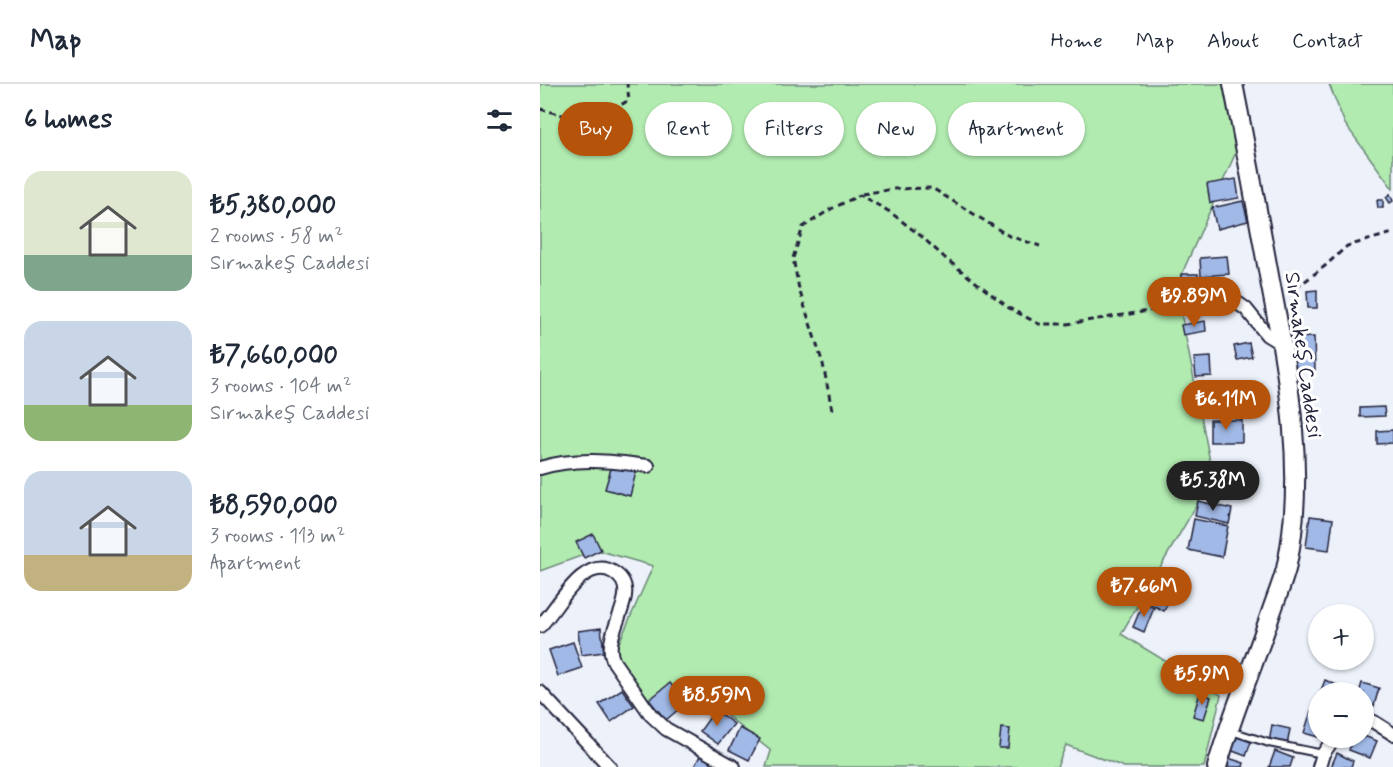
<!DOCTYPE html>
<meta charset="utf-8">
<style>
body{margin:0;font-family:Mynerve,sans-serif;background:#f6f6f7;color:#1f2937;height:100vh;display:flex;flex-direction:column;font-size:22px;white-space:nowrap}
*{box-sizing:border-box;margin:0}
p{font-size:20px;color:#747a83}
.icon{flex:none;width:33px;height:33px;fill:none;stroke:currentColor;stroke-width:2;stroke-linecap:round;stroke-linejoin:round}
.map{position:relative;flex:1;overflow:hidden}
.details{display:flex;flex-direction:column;background:#fff;width:540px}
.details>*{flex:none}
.banner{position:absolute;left:18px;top:18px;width:570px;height:54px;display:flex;gap:12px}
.tools{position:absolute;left:768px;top:520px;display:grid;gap:12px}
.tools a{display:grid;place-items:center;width:66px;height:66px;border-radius:50%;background:#fff;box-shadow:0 2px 4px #0004;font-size:30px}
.price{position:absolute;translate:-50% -51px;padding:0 14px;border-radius:21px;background:#b45309;color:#fff;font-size:20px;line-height:39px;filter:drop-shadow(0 2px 3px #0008)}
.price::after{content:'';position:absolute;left:50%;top:36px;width:18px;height:14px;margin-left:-9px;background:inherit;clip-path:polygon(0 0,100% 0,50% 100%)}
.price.on{background:#222;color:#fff}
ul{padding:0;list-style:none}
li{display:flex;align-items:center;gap:18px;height:150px;padding:0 24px}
li span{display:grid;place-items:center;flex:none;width:168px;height:120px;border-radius:18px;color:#555}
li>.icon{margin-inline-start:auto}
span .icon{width:72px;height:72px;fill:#fffc;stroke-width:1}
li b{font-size:26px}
h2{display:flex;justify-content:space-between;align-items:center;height:72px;padding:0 24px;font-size:26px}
.pill{padding:0 21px;border-radius:27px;background:#fff;box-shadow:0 2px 4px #0004;font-size:21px;line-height:54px}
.pill.on{background:#b45309;color:#fff}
header{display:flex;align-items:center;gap:36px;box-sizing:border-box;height:84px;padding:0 30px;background:#fff;border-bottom:2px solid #e0e1e3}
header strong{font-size:28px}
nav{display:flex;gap:33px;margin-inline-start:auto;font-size:21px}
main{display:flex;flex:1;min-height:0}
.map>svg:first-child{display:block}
.green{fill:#b1ebb0;stroke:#6a8676;stroke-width:1.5}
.building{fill:#a1b9e6;stroke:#22223b;stroke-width:1.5}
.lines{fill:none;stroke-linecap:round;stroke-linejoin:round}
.lane-casing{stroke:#22223b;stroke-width:10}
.street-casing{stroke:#22223b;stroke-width:16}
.secondary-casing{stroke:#22223b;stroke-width:22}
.path{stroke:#22223b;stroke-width:3;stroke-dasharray:6 4.5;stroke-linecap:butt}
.lane{stroke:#fff;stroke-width:6}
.street{stroke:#fff;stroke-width:12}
.secondary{stroke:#fff;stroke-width:18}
.labels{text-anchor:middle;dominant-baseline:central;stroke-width:6;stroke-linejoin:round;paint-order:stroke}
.street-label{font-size:21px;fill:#22223b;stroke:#fff}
</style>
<header>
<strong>Map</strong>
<nav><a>Home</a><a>Map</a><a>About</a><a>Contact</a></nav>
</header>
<main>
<section class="details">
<h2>6 homes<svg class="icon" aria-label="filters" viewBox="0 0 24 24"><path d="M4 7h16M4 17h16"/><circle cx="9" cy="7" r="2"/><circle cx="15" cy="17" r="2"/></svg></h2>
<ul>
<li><span style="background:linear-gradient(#dfe7d0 70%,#7fa58c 0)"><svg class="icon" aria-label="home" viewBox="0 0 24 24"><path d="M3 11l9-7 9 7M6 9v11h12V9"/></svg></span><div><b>₺5,380,000</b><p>2 rooms · 58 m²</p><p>Sırmakeş Caddesi</p></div></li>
<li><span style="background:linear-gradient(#c9d6e8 70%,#8fb573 0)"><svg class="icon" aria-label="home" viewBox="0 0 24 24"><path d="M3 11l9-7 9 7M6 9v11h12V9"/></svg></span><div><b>₺7,660,000</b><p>3 rooms · 104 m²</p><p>Sırmakeş Caddesi</p></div></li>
<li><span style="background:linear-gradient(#c9d6e8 70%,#c2b280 0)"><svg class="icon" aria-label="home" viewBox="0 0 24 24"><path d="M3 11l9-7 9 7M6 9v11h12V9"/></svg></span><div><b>₺8,590,000</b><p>3 rooms · 113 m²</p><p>Apartment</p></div></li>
</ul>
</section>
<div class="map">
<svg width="853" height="683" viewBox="0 0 853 683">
<rect width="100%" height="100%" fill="#ecf1fa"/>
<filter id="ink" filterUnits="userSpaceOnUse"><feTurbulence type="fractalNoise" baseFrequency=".0167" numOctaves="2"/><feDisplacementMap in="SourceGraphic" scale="12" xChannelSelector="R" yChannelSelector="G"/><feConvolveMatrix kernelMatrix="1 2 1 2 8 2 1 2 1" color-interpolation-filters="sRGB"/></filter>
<g filter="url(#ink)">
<g class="green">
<polygon points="0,0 687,0 697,66 636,203 673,393 581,550 681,611 664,683 584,683 526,661 517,683 226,683 231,667 145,598 105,616 75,568 113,482 57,466 0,487"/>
<polygon points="789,0 853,0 853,105 805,40"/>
</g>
<g class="building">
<polygon points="696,95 699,114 670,119 667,100"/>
<polygon points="850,110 853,117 850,119 846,113"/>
<polygon points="837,116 843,116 843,124 838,124"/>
<polygon points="703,117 708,137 677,145 672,124"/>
<polygon points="687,172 689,190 661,192 660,174"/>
<rect x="641" y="190" width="17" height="20"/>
<polygon points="777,206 777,224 768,224 767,207"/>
<polygon points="665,237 666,247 643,251 641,241"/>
<polygon points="774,253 775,286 754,287 753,254"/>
<polygon points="709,259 712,273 697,276 694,262"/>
<polygon points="671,273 672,292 656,293 654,274"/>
<polygon points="844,323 845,332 820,333 820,324"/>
<rect x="670" y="336" width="32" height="22"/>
<polygon points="853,346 853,359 837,360 837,347"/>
<polygon points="72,381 96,388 90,412 65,405"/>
<polygon points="658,417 692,425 689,440 655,432"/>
<polygon points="770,432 793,435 789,466 766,463"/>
<polygon points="654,435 688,442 682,473 648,466"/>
<polygon points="53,450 61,466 44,474 36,458"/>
<polygon points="615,495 635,504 624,527 604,517"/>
<polygon points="603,519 614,524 604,548 593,543"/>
<polygon points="61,544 64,568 41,571 38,547"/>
<polygon points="33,558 42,584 18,592 9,566"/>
<polygon points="785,596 813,608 812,609 780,609"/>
<polygon points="130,599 146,619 126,636 109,616"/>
<polygon points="822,599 839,604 834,622 824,619 824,609 819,609"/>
<polygon points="82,605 94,622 71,638 59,620"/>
<polygon points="660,609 671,613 664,635 653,632"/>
<polygon points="175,626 194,640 178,660 160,647"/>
<polygon points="771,627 778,630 778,653 764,649"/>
<polygon points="732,641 750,645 747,662 729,659"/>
<polygon points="200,644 220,655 209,676 189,666"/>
<polygon points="461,644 470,645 468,664 459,664"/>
<polygon points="695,652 711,658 706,672 690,666"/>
<polygon points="824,652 837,657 830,674 809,666 813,654 824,654"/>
<polygon points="735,667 753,674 750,683 729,683"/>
<polygon points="797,669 813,677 811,683 791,683"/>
<polygon points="161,670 175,678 173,683 154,683"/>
<polygon points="685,673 704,679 703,683 682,683"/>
</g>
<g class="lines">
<defs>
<polyline id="lane" points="691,647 729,659 783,670"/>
<g id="street">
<polyline points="640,222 688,216 699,220 706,225 727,251 742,260"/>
<path d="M0,384C36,373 71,377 108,382"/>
<path d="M0,542C16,527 43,470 73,488C107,508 58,549 74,578L111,631L126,645L194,683"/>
<polyline points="0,608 70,683"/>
<polyline points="824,635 834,638 853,650"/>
<polyline points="779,683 783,670 794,654"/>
</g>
<path id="secondary" d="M677,683C692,630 714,580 731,529C736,514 742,500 746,485C767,391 748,290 730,197C718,131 706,65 693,0"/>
</defs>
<use href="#lane" class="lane-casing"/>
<use href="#street" class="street-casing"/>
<use href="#secondary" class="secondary-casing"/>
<g class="path">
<polyline points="0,25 76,45 79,22 89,16 87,0"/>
<polyline points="322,110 353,105 392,104 469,152 500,162"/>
<polyline points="748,210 785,182 807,162 853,149"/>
<polyline points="292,326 283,280 259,205 253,174 263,143 291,125 320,111 350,128 381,152 405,174 469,224 499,240 527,240 627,224"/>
</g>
<use href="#lane" class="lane"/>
<use href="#street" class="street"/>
<use href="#secondary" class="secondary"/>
</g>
</g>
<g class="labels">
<g class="street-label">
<text transform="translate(763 271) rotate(82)">Sırmakeş Caddesi</text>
</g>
</g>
</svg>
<div class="tools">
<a>+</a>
<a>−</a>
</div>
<b class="price" style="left:654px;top:244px">₺9.89M</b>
<b class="price" style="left:686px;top:347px">₺6.11M</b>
<b class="price on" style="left:673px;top:428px">₺5.38M</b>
<b class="price" style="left:604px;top:534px">₺7.66M</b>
<b class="price" style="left:662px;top:622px">₺5.9M</b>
<b class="price" style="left:177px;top:643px">₺8.59M</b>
<div class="banner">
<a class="pill on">Buy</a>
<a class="pill">Rent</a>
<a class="pill">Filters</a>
<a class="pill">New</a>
<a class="pill">Apartment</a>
</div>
</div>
</main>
